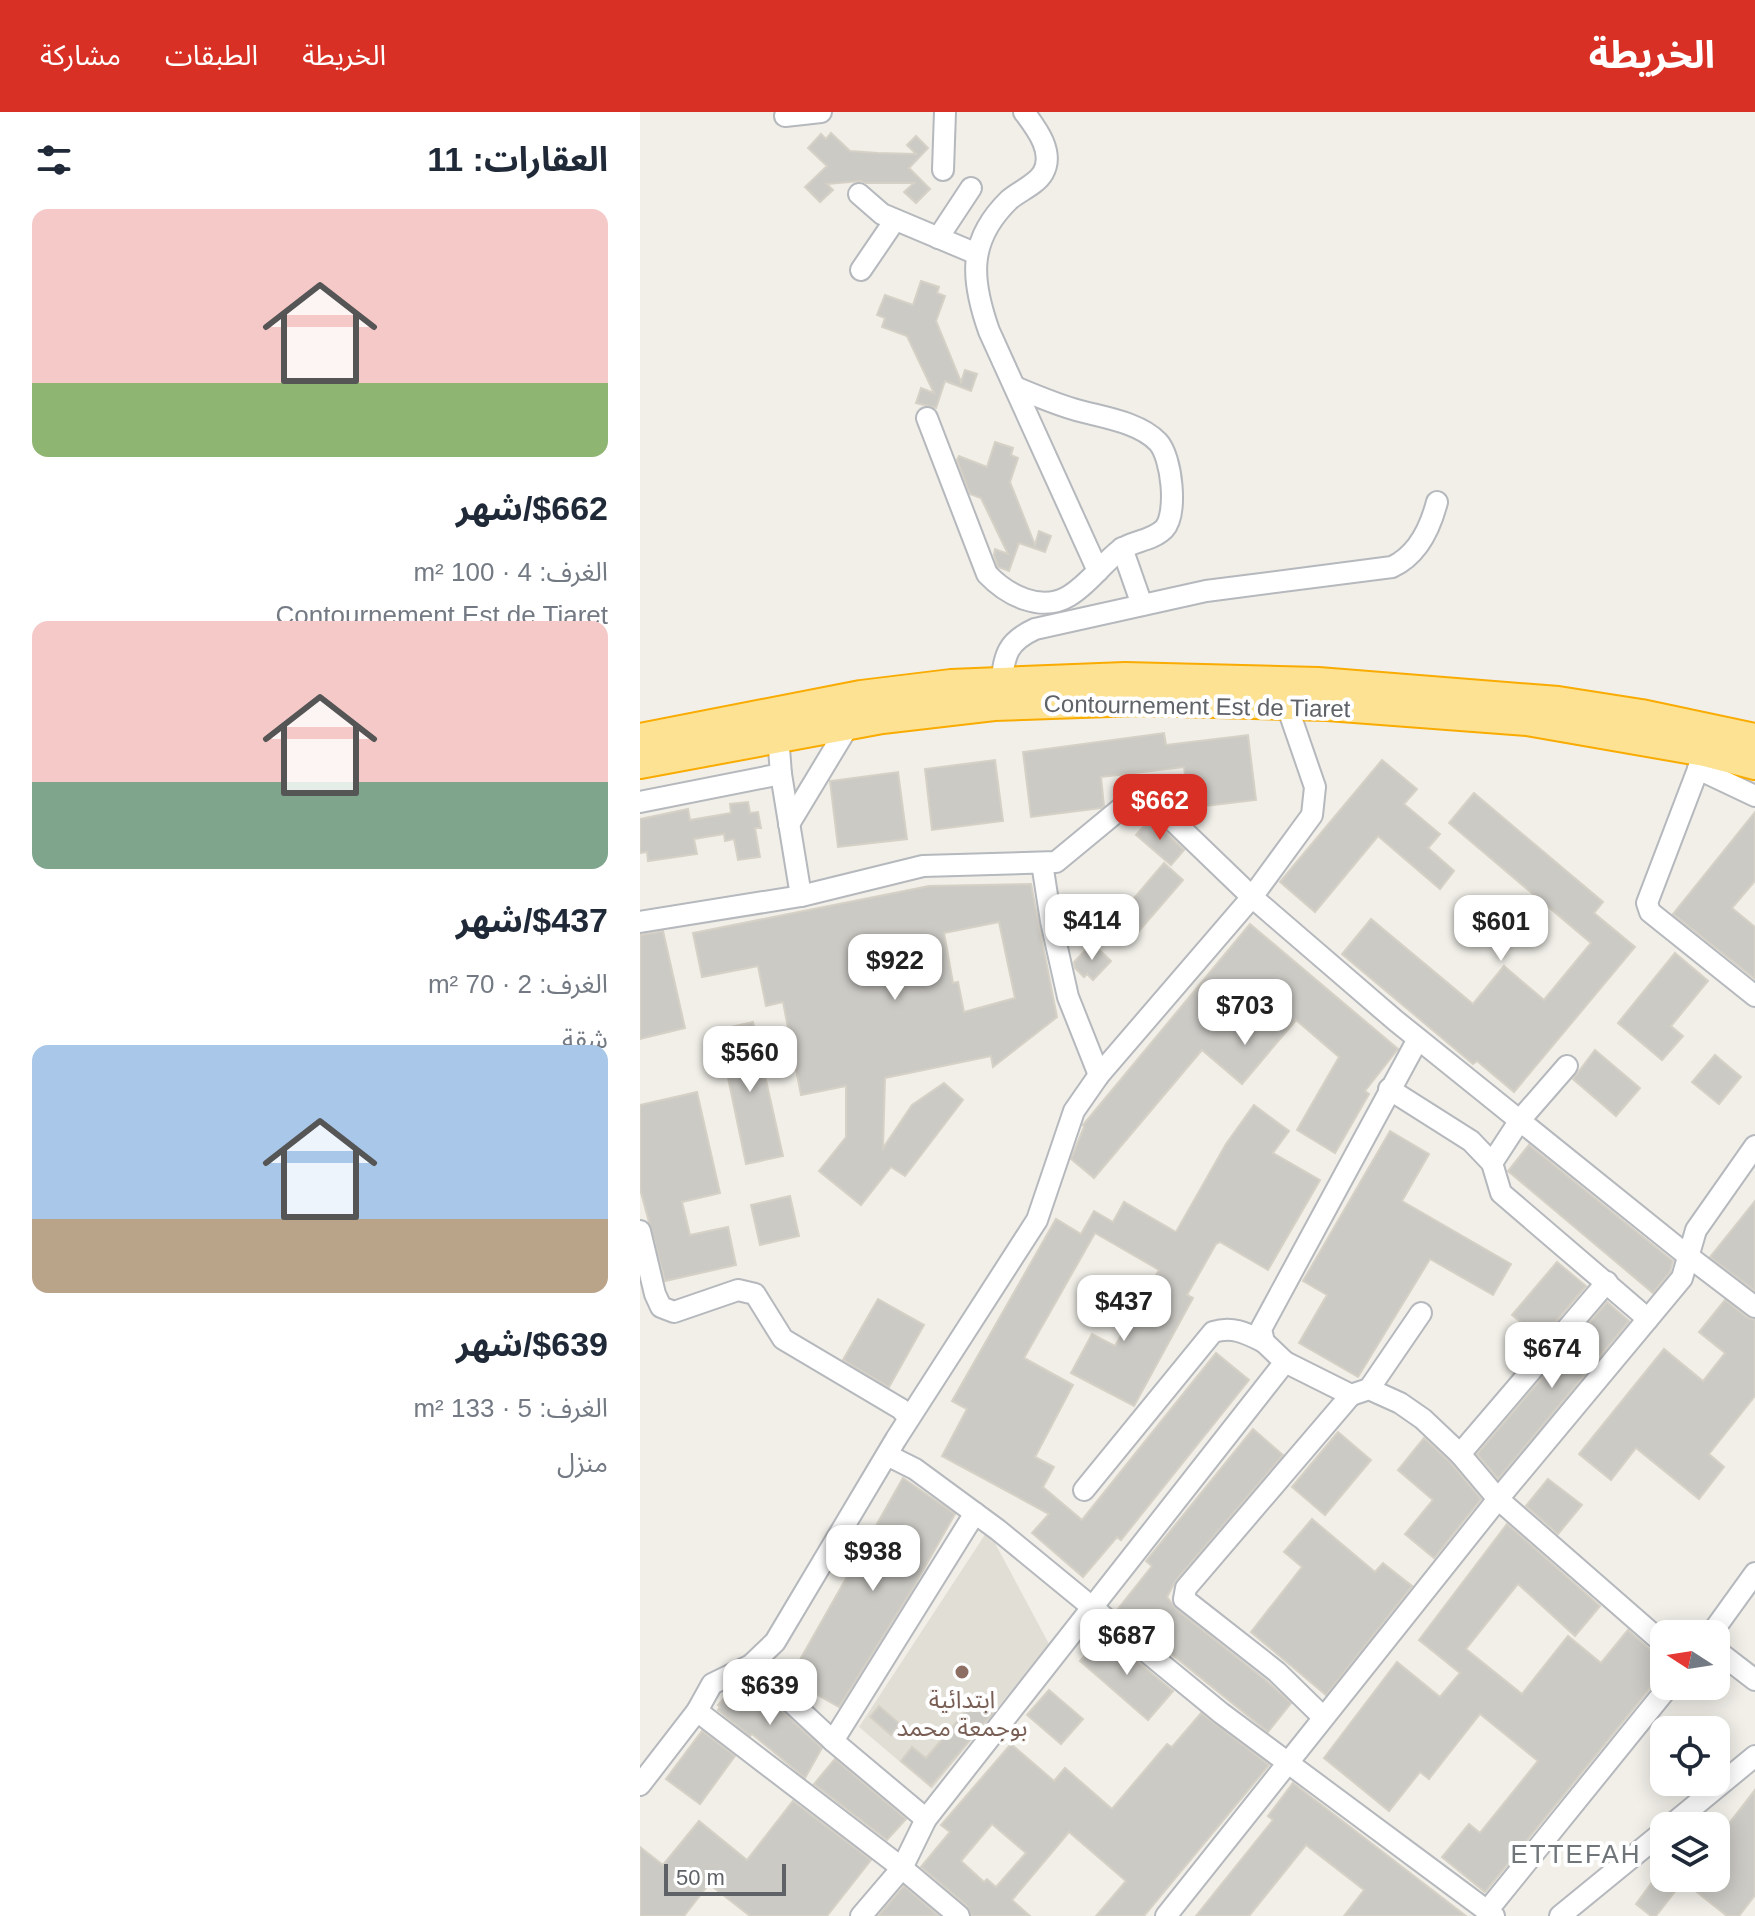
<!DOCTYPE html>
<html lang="ar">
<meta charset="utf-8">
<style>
body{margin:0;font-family:Helvetica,"Noto Sans Arabic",sans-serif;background:#f6f6f7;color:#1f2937;direction:rtl;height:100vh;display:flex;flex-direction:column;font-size:30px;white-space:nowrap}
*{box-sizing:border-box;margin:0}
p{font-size:26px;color:#747a83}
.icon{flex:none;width:44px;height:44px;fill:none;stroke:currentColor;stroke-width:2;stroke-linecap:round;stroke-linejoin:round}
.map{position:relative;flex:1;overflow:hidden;direction:ltr}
.sheet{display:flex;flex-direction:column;background:#fff;width:640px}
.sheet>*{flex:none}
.needle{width:52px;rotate:282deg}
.controls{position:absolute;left:1010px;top:1508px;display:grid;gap:16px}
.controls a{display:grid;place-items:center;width:80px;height:80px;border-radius:16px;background:#fff;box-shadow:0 4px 20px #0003;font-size:40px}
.scale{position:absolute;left:24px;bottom:20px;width:122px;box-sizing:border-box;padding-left:8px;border:4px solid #5f6368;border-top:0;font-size:22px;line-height:28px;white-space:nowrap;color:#5f6368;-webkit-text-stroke:6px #fff;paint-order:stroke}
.price{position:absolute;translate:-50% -68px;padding:0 18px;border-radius:16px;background:#fff;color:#222;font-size:26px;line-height:52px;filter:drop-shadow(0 2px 4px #0008)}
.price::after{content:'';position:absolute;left:50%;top:48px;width:24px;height:18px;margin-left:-12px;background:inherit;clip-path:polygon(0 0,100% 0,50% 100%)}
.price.on{background:#d93025;color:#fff}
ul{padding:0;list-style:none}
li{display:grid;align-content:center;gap:16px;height:424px;padding:0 32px}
li span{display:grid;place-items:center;height:248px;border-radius:16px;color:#555}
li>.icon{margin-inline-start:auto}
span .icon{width:144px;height:144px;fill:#fffc;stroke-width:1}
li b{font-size:34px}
h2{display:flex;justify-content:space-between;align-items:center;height:96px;padding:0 32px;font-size:34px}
header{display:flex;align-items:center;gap:48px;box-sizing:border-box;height:112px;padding:0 40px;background:#d93025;color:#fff}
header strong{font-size:38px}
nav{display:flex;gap:44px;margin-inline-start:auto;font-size:28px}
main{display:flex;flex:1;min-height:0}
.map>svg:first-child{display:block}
.education{fill:#e1ded6}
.building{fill:#cccac5;stroke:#d6d1c6;stroke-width:2;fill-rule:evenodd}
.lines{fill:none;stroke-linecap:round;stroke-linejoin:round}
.minor-casing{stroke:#b5b8bc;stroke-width:24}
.highway-casing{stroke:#f9ab00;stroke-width:34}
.minor{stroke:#fff;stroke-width:20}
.highway{stroke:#fde293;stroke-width:30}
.education-dot{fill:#8d6e63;stroke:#fff;stroke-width:3}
.labels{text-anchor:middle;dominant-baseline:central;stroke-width:8;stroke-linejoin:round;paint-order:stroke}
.street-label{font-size:24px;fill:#5f6368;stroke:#fff}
.education-label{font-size:24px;fill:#785e54;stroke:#fff}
.neighbourhood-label{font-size:26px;letter-spacing:2px;fill:#70757a;stroke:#fff}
</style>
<header>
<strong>الخريطة</strong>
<nav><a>الخريطة</a><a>الطبقات</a><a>مشاركة</a></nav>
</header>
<main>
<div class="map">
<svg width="1115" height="1804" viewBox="0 0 1115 1804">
<rect width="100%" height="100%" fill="#f1efe8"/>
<polygon class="education" points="348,1418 409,1532 292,1677 219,1615"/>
<g class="building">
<polygon points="191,21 210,39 238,41 276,42 267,33 276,24 288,36 269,56 290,77 276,91 264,80 274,71 226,71 221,69 187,72 193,78 180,90 165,75 187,54 168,36 181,22 186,27"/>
<polygon points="281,169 299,175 297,181 305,184 296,209 321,270 325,258 337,262 331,279 305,269 296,296 276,291 281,276 294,281 267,224 242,215 245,206 237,203 245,183 273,193"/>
<polygon points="355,330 373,336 371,343 378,346 370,370 395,433 399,419 411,424 405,440 379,431 369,459 358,455 354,443 355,437 368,442 341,386 330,382 317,348 319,344 347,355"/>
<polygon points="524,621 526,633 608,623 616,688 549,696 544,655 461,665 464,694 461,696 391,705 383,640"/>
<polygon points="355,648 363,709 292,718 285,657"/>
<polygon points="742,648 777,677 764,692 800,722 788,736 814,759 800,777 738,724 675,800 640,770"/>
<polygon points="258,660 267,727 198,735 190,669"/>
<polygon points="834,681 963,790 954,801 995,835 874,980 837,949 833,952 702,842 731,807 833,892 864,854 904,888 951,831 809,711"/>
<polygon points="108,690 110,701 118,700 121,716 115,716 120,745 98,748 94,727 85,729 84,722 54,727 57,742 8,749 7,740 0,741 0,707 48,697 50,708 91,701 90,692"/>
<polygon points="1115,700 1115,769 1092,796 1115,815 1115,867 1033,802"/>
<polygon points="511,706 544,738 531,753 496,723"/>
<polygon points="524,751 543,768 492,827 473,811"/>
<path d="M391,772L417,905L353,955L351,944L245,966L243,1036L272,993L304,971L323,988L265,1064L251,1055L221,1093L179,1059L206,1025V974L161,983L143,890L126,894L118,854L62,865L53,821L289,774ZM359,810L375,886L324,900L318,870L313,871L304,821Z"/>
<polygon points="610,812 758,937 725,979 729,982 695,1041 657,1018 699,945 656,908 602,972 562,938 454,1066 431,1047 444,1015 443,1013"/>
<polygon points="23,819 45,916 0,927 0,823"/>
<polygon points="452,831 471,849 453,868 447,862 444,865 435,856 434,850"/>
<polygon points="1035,841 1068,869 1031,914 1043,924 1022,948 978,911"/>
<polygon points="113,910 143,1044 106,1052 78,918"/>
<polygon points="955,938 1000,976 976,1004 933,967"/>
<polygon points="1075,943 1101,965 1079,992 1052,970"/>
<polygon points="57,980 80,1081 42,1090 50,1123 88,1115 96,1153 25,1169 0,1077 0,993"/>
<polygon points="614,993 649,1019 633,1041 680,1068 628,1158 580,1130 576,1132 547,1183 553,1186 494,1294 431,1261 452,1222 475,1234 519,1158 455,1121 384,1246 433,1273 395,1345 414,1355 403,1375 442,1408 576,1241 609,1268 481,1428 477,1425 443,1465 392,1421 409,1402 302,1344 327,1297 312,1289 416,1107 441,1122 454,1099 473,1110 484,1090 536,1120 586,1032"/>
<polygon points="750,1019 789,1042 762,1089 871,1152 853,1183 790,1147 718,1265 659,1231 687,1183 663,1169"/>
<polygon points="889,1033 1033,1149 1030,1160 1013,1181 868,1059"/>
<polygon points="150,1084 159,1124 120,1133 111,1093"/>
<polygon points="1115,1089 1115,1179 1070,1145"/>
<polygon points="917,1150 946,1174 901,1227 872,1203"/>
<polygon points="238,1187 284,1213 249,1275 203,1248"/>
<polygon points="1085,1188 1107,1205 1115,1208 1115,1284 1069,1342 1084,1355 1059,1387 996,1336 971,1368 939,1342 1024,1237 1063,1269 1085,1241 1059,1220"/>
<polygon points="967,1190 989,1209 858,1367 837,1342"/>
<polygon points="613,1317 643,1343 536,1468 527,1485 536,1497 628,1570 651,1591 628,1620 477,1498 512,1454 506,1449"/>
<polygon points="698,1320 731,1348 685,1403 652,1375"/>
<polygon points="784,1326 811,1351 841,1387 794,1446 765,1422 793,1388 758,1358"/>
<polygon points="263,1366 315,1402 273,1476 199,1595 149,1567"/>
<polygon points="908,1367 942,1393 918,1422 886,1394"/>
<polygon points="672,1407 735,1460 743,1451 772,1474 686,1583 611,1520 662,1455 644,1440"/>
<polygon points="867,1412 960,1494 935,1524 878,1472 826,1537 882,1582 928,1524 961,1551 988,1518 1015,1542 1024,1545 1024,1559 845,1780 802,1745 829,1712 840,1721 898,1649 840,1602 789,1667 780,1660 749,1699 684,1646 757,1550 800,1585 820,1561 779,1528"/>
<polygon points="464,1522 533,1579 508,1608 440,1549"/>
<polygon points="109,1569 182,1636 165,1666 112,1622 110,1624 78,1598 80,1595 78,1593 93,1576"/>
<polygon points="409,1578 443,1607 421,1632 387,1603"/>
<polygon points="337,1586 354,1600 291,1674 261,1649 272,1635 286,1646"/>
<polygon points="239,1594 260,1612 251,1623 230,1605"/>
<path d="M561,1601L629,1653L504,1804H456L486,1769L429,1720L372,1788L390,1804H332L327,1794L281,1755L310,1720L301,1713L371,1632L414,1669L425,1656L472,1697L527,1632L532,1635ZM352,1712L386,1741L356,1775L347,1767L344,1770L321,1749Z"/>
<polygon points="62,1619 95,1644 60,1692 26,1667"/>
<polygon points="195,1647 266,1707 247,1728 174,1672"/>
<polygon points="653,1671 826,1804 704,1804 724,1778 666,1733 609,1804 556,1804 633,1708 628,1704"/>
<polygon points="1115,1678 1115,1783 1099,1804 1087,1804 1039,1766 1076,1766 1076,1728"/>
<polygon points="153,1689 231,1748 187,1804 110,1804 69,1772 44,1804 0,1804 0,1735 23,1753 59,1709 107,1748"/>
<polygon points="1018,1762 1037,1777 1016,1804 1011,1804 996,1792"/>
<polygon points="264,1774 299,1804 238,1804"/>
</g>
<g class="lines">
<defs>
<g id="minor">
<path d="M384,0C396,16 415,40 403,61C396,73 379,79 369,88C327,129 331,168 349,219L458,459"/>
<polyline points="145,4 181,0"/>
<polyline points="303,58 305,0"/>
<polyline points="219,82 242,102 337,142"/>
<polyline points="298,126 331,76"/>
<polyline points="221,158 255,108"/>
<path d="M287,306L347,462C367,483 401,501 429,484C449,472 462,452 480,438C492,429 512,429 524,417C538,402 532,345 518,330C498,309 459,305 433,297C413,291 394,283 375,275"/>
<polyline points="482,436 502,493"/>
<path d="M361,571C365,542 367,530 395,517L566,479L752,455C778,443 790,417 797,390"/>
<polyline points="646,591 675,675 672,703 612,785 756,909 1048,1144 1115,1195"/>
<polyline points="1065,639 1007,791 1010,800 1115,884"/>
<polyline points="1058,657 1115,684"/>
<polyline points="0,690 141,662 138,624"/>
<polyline points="149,712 210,611"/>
<polyline points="402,751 411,809 428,885 459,963"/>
<polyline points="0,810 161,784 141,662"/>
<polyline points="749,977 831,1029 852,1051 861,1081 1008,1207"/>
<polyline points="852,1051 880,1008 927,954"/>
<polyline points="0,1119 15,1182 21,1195 34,1200 98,1178 115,1182 143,1227 261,1297 269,1306"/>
<polyline points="645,1250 624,1230 621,1217 778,927"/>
<polyline points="729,1277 781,1201"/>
<polyline points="820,1342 967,1170"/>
<polyline points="247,1343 275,1357 358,1418 581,1601 854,1804"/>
<path d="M444,1378L573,1220C593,1214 606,1221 624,1230"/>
<polyline points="1071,1522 1115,1461"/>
<polyline points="1076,1538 1115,1568"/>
<polyline points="111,1553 193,1629 286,1707"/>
<polyline points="57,1599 262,1756 319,1804"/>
<polyline points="683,1605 637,1560 544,1487 546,1476 711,1283"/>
<polyline points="193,1629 335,1401"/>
<polyline points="0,1673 57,1599 72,1572 111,1553 135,1530 256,1327 397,1108 434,999 459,963 612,785 502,679 416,750 283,754 161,784"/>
<polyline points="1030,1714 1115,1644"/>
<polyline points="847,1799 1029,1574"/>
<polyline points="221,1804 262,1756 286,1707 645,1250 711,1283 729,1277 760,1291 783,1307 820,1342 858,1387 1024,1532"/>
<polyline points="526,1804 858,1387 1042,1166 1056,1118 1115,1034"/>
<polyline points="920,1804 1024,1719"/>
</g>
<g id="highway">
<polyline points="0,627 221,584 311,573 485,566 678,571 918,590 1001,603 1115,627"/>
<polyline points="0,651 242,606 354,593 499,588 688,593 887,608 1065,639 1115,652"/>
</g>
</defs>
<use href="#minor" class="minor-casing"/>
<use href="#highway" class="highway-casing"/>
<use href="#minor" class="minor"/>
<use href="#highway" class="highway"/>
</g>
<circle class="education-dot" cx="322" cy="1560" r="8"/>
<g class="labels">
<g class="street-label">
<text transform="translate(557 594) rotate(1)">Contournement Est de Tiaret</text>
</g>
<g class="education-label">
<text x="322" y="1587">ابتدائية<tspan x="322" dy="28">بوجمعة محمد</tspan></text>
</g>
<g class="neighbourhood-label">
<text x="936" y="1742">ETTEFAH</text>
</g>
</g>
</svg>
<div class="controls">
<a><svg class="needle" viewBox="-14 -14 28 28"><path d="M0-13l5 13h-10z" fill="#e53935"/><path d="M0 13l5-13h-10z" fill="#747a83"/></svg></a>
<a><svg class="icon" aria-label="locate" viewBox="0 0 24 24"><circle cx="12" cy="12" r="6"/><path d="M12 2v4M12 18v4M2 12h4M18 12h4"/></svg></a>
<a><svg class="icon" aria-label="layers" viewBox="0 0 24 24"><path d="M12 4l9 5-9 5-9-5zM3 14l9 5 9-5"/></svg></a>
</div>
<div class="scale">50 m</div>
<b class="price on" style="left:520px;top:730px">$662</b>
<b class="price" style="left:452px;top:850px">$414</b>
<b class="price" style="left:861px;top:851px">$601</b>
<b class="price" style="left:255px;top:890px">$922</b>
<b class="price" style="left:605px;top:935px">$703</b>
<b class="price" style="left:110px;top:982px">$560</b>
<b class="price" style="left:484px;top:1231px">$437</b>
<b class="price" style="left:912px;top:1278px">$674</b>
<b class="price" style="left:233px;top:1481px">$938</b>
<b class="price" style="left:487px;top:1565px">$687</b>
<b class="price" style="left:130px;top:1615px">$639</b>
</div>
<section class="sheet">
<h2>العقارات: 11<svg class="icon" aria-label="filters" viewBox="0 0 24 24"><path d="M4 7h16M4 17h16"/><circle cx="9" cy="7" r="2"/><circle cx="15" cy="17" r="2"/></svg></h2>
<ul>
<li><span style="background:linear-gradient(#f6c9c9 70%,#8fb573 0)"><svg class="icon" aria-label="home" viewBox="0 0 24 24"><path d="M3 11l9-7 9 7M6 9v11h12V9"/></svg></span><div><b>$662/شهر</b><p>الغرف: 4 · 100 m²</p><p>Contournement Est de Tiaret</p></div></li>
<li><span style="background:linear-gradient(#f6c9c9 65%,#7fa58c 0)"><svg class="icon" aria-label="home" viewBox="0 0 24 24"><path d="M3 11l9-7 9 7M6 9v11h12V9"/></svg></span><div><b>$437/شهر</b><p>الغرف: 2 · 70 m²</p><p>شقة</p></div></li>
<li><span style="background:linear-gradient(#a9c7e8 70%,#b9a48a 0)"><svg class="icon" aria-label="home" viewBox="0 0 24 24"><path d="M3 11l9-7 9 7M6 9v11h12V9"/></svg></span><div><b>$639/شهر</b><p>الغرف: 5 · 133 m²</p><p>منزل</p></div></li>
</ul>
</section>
</main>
